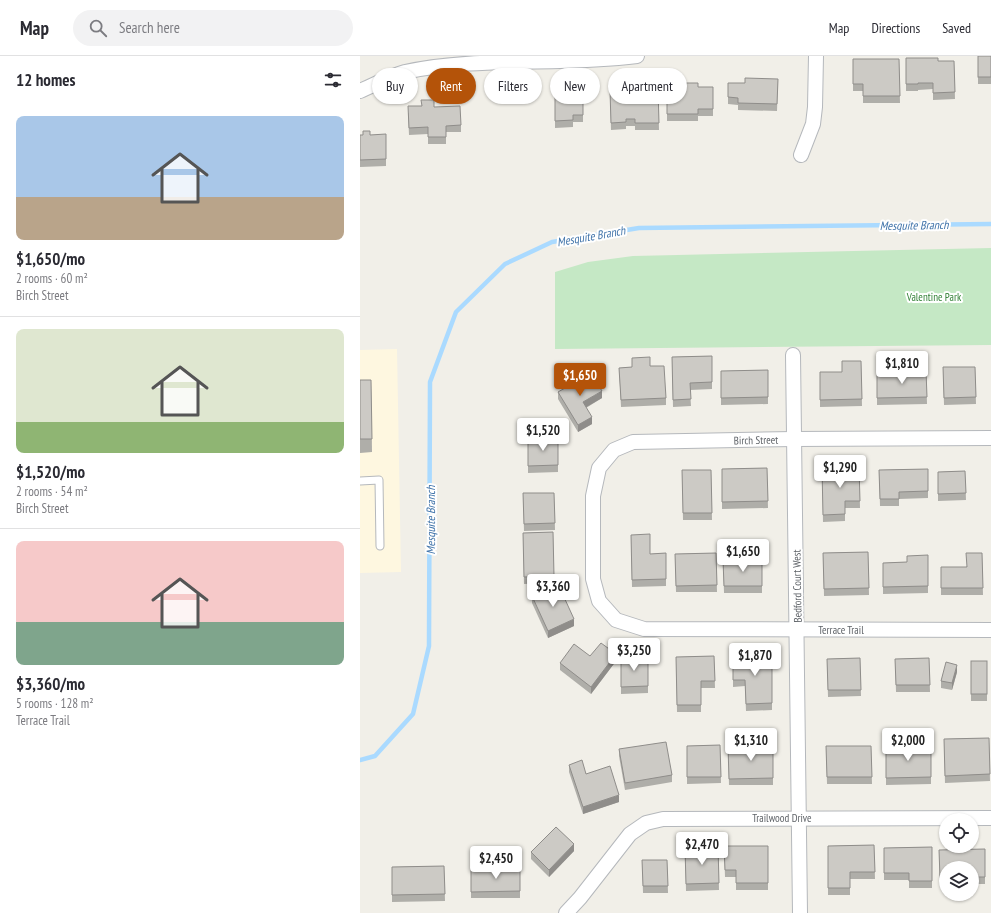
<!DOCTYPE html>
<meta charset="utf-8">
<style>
body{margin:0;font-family:"PT Sans Narrow",sans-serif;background:#f2f2f3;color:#2b2b33;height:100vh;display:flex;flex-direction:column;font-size:15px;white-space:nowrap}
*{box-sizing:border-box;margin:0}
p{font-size:13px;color:#7c7c81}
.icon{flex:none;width:22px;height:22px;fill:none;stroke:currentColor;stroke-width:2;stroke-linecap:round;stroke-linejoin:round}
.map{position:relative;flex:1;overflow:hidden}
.drawer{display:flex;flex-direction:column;background:#fff;width:360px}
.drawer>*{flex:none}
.hud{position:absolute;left:12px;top:12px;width:380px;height:36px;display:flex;gap:8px}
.fabs{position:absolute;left:579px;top:757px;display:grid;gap:8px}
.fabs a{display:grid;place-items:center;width:40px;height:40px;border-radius:50%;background:#fff;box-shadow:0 1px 3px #0004;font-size:20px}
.price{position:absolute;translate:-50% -34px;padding:0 9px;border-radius:4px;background:#fff;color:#222;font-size:13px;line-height:26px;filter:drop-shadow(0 1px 2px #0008)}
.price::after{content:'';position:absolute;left:50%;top:24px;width:12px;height:9px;margin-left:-6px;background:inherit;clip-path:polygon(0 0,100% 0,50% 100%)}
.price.current{background:#b45309;color:#fff}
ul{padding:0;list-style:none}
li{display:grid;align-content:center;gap:8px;height:212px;padding:0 16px}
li+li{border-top:1px solid #e1e1e2}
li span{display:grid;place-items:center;height:124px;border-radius:8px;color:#555}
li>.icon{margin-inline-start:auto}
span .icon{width:72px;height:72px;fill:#fffc;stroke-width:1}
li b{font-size:17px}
h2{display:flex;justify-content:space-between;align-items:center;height:48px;padding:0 16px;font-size:17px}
.chip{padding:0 14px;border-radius:18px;background:#fff;box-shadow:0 1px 3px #0004;font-size:14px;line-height:36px}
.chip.current{background:#b45309;color:#fff}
header{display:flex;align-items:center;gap:24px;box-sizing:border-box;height:56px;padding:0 20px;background:#fff;border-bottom:1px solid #e1e1e2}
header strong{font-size:19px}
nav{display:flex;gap:22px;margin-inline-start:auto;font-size:14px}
.search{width:280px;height:36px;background:#f2f2f3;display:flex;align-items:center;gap:10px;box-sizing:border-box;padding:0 14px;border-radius:22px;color:#7c7c81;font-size:15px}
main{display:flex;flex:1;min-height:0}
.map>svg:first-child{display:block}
.commercial{fill:#fef7e0}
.green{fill:#c5e8c5}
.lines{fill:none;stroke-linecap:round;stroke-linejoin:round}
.stream{stroke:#aadaff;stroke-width:4.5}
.lane-casing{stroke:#b5b8bc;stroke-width:9}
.street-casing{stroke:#b5b8bc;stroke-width:16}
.lane{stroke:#fff;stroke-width:7}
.street{stroke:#fff;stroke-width:14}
.wall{fill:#afaea9}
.shaded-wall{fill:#8f8d8a}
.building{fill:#cccac5;stroke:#8f8d8a}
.labels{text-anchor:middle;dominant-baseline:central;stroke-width:4;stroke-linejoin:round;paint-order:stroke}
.park-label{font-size:11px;fill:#348238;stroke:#fff}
.street-label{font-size:11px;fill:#5f6368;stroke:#fff}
.water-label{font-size:12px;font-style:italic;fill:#4174aa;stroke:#fff}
</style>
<header>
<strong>Map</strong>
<div class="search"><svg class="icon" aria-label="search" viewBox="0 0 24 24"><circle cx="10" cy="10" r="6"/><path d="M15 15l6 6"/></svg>Search here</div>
<nav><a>Map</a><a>Directions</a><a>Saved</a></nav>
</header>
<main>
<section class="drawer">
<h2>12 homes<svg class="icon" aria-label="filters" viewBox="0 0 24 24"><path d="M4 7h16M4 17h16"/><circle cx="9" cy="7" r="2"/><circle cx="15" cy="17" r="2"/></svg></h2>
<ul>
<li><span style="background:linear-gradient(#a9c7e8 65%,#b9a48a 0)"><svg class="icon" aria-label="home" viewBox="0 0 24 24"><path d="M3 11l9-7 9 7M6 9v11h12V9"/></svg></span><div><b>$1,650/mo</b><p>2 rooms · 60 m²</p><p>Birch Street</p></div></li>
<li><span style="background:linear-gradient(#dfe7d0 75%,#8fb573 0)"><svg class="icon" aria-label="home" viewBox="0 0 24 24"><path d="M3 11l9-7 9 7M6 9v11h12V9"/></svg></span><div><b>$1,520/mo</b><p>2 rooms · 54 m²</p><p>Birch Street</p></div></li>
<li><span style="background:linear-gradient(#f6c9c9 65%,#7fa58c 0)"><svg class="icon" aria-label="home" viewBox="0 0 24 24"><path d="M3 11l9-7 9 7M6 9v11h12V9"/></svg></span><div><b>$3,360/mo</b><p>5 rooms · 128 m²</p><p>Terrace Trail</p></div></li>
</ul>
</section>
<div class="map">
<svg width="631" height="857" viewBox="0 0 631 857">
<rect width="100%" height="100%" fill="#f1efe8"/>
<polygon class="commercial" points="37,293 41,516 0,517 0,294"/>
<polygon class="green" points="631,192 631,289 195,293 195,216 228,206 273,200"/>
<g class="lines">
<polyline class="stream" points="0,704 15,700 53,658 69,590 70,326 96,256 145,208 192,186 279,172 631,168"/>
<defs>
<polyline id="lane" points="0,425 19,424 20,490"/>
<g id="street">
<path d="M0,35C14,29 30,20 45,16C118,0 201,10 277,0"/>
<polyline points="441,99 453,68 455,51 456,0"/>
<polyline points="433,299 440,857"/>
<polyline points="631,382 434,383 273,386 254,394 239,412 233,440 233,523 239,545 256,564 284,573 631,574"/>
<polyline points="206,857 220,842 270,778 286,767 303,763 631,762"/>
</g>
</defs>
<use href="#lane" class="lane-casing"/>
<use href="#street" class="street-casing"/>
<use href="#lane" class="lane"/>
<use href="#street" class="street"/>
</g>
<g class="wall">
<rect x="618" y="0" width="13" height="28"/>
<polygon points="546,2 578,5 594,5 595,43 573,44 573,33 558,34 558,35 546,35"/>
<polygon points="493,3 539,3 540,47 503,47 503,35 493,35"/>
<polygon points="418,23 417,55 378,54 378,49 368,48 368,27 385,27"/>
<polygon points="307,27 338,31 353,31 353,60 338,60 338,65 307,65"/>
<polygon points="298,33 299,74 275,74 275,70 266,70 266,73 251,74 250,35"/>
<polygon points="195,36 213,46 223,46 223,66 213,66 213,71 195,72"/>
<polygon points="74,51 101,69 101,76 86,76 86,88 68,88 68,78 49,79 48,57"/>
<polygon points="0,79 10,79 26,103 26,110 0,111"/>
<polygon points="352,300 352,333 330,334 331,350 313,351 312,301"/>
<polygon points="272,302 306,342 306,349 261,351 259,312 272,311"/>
<polygon points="501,305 502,350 460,351 460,316 482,316"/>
<polygon points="583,311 615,311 616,348 584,349"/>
<polygon points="408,314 408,348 361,349 361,315"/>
<polygon points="566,315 567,348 517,349 517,316"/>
<polygon points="0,324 11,324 12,396 0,397"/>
<polygon points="198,336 242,342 226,352 232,368 218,376 198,343"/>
<polygon points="168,382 198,382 198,416 168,417"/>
<polygon points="499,411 500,452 485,452 485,465 463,466 462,412"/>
<polygon points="407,412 408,452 362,453 362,413"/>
<polygon points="568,413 568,442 539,443 539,450 520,450 519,414"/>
<polygon points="322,414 351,414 352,464 323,464"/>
<polygon points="605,415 606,444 578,445 578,416"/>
<polygon points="163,437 194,437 195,474 164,475"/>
<polygon points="193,476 194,527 164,528 163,477"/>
<polygon points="271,479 290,498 306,497 306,530 272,531"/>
<polygon points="508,496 509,539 464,540 463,497"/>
<polygon points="356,497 357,536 316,536 315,498"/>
<polygon points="622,497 623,539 581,539 581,511 606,511"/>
<polygon points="568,499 568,537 523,538 523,507 547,506"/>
<polygon points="402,503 402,537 364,537 363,504"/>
<polygon points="172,540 214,570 188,582 172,547"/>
<polygon points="230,600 256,605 231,638 200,614 200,607"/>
<polygon points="354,600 355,632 341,632 341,656 317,656 316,601"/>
<polygon points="373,600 412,600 412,654 386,655 385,630 373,631"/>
<polygon points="261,601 288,601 288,637 261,638"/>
<polygon points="500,602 501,640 468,641 467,603"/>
<polygon points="569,602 570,636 536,636 535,603"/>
<rect x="611" y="605" width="16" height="40"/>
<polygon points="597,616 592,634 581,632 581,625"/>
<polygon points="629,682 630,725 585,727 584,683"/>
<polygon points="360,689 361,727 327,728 327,690"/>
<polygon points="413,689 413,729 369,729 368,690"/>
<polygon points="466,690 511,690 512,728 467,728"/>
<polygon points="571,691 571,728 526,729 526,692"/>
<polygon points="259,693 312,719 312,726 265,734 259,700"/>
<polygon points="209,709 226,718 259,746 223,758 209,716"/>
<polygon points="514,789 515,823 490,823 490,839 468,839 468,790"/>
<polygon points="364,790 408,790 408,834 376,834 376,821 365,821"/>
<polygon points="358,791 359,834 326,835 325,792"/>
<polygon points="572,791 572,832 549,832 549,824 524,824 524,792"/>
<polygon points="625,793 625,828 612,828 612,812 586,812 586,828 580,829 579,794"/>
<polygon points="214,795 189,821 171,803 171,796"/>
<polygon points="282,804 307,804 308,837 283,837"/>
<polygon points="84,810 85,845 32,846 32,811"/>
<polygon points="160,811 160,842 111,842 111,812"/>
</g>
<g class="shaded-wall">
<polygon points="242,335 242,342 223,353 223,346"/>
<polygon points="232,361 232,368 218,376 218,369"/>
<polygon points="214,563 214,570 188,582 188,575"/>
<polygon points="256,598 256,605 231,638 231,631"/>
<polygon points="597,609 597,616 592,634 592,627"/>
<polygon points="259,739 259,746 223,758 223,751"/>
<polygon points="214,788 214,795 189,821 189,814"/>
</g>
<g class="building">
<rect x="618" y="0" width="13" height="21"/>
<polygon points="546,2 578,2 578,5 594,5 595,36 573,37 573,27 558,27 558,28 546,28"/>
<polygon points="493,3 539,3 540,40 503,40 503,28 493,28"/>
<polygon points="385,22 418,23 417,48 378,47 378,42 368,41 368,27 385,27"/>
<polygon points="307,27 338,27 338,31 353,31 353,53 338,53 338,58 307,58"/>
<polygon points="298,33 299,67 275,67 275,63 266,63 266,66 251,67 250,35"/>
<polygon points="195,36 213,36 213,46 223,46 223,59 213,59 213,64 195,65"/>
<polygon points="61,44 74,44 74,51 100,50 101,69 86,70 86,81 68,81 68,71 49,72 48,50 62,50"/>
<polygon points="3,75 10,75 10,79 26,78 26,103 0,104 0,79 3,79"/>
<polygon points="352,300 352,326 330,327 331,343 313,344 312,301"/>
<polygon points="290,301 290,310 304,310 306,342 261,344 259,312 272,311 272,302"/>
<polygon points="482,305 501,305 502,343 460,344 460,316 482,316"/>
<polygon points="583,311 615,311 616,341 584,342"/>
<polygon points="408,314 408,341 361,342 361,315"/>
<polygon points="566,315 567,341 517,342 517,316"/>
<polygon points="231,317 242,335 223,346 232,361 218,369 198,336"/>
<polygon points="0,324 11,324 12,383 0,383"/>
<polygon points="168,382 198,382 198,409 168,410"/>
<polygon points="499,411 500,445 485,445 485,458 463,459 462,412"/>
<polygon points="407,412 408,445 362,446 362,413"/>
<polygon points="568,413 568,435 539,436 539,443 520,443 519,414"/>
<polygon points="322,414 351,414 352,457 323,457"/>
<polygon points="605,415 606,437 578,438 578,416"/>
<polygon points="163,437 194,437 195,467 164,468"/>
<polygon points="193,476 194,520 164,521 163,477"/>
<polygon points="290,478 290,498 306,497 306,523 272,524 271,479"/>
<polygon points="508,496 509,532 464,533 463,497"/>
<polygon points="356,497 357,529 316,530 315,498"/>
<polygon points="606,497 622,497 623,532 581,532 581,511 607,511"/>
<polygon points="568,499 568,530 523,531 523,507 547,506 547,500"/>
<polygon points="402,503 402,530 364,530 363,504"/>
<polygon points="198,528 214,563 188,575 172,540"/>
<polygon points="241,587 256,598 231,631 200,607 214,588 230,600"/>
<polygon points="354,600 355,625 341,625 341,649 317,649 316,601"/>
<polygon points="373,600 412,600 412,647 386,648 385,624 373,624"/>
<polygon points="261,601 288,601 288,630 261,631"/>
<polygon points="500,602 501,634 468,634 467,603"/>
<polygon points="569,602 570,629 536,629 535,603"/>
<rect x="611" y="605" width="16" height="33"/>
<polygon points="586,606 597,609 592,627 581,625"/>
<polygon points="629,682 630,718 585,720 584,683"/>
<polygon points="306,686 312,719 265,727 259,693"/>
<polygon points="360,689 361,721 327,721 327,690"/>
<polygon points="413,689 413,722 369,723 368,690"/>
<polygon points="466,690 511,690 512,721 467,721"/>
<polygon points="571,691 571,721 526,722 526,692"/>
<polygon points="222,704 226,718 250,710 259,739 223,751 209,709"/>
<polygon points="196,771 214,788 189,814 171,796"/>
<polygon points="514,789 515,816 490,816 490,832 468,832 468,790"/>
<polygon points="364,790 408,790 408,827 376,827 376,814 365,814"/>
<polygon points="358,791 359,827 326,828 325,792"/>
<polygon points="572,791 572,825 549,825 549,817 524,817 524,792"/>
<polygon points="625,793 625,821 612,821 612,812 586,812 586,821 580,822 579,794"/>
<polygon points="282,804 307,804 308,830 283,830"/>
<polygon points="84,810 85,838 32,839 32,811"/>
<polygon points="160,811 160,835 111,836 111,812"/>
</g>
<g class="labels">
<g class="park-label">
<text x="574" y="241">Valentine Park</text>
</g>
<g class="street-label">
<text transform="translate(396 384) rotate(-1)">Birch Street</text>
<text transform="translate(437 530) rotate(-91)">Bedford Court West</text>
<text x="481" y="574">Terrace Trail</text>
<text x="422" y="762">Trailwood Drive</text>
</g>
<g class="water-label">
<text transform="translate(554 169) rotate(-1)">Mesquite Branch</text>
<text transform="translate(231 180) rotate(-10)">Mesquite Branch</text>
<text transform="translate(70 464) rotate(-90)">Mesquite Branch</text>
</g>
</g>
</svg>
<div class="fabs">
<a><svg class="icon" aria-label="locate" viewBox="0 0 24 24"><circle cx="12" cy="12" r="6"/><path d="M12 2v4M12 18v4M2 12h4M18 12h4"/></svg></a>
<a><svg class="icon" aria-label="layers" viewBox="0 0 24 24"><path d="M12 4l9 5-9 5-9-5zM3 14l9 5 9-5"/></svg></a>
</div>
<b class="price" style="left:542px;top:329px">$1,810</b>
<b class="price current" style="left:220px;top:341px">$1,650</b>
<b class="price" style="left:183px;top:396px">$1,520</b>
<b class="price" style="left:480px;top:433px">$1,290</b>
<b class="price" style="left:383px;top:517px">$1,650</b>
<b class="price" style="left:193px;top:552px">$3,360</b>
<b class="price" style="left:274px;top:616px">$3,250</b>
<b class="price" style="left:395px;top:621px">$1,870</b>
<b class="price" style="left:391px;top:706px">$1,310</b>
<b class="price" style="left:548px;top:706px">$2,000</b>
<b class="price" style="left:342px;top:810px">$2,470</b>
<b class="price" style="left:136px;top:824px">$2,450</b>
<div class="hud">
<a class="chip">Buy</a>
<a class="chip current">Rent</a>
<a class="chip">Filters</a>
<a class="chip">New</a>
<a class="chip">Apartment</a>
</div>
</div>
</main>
